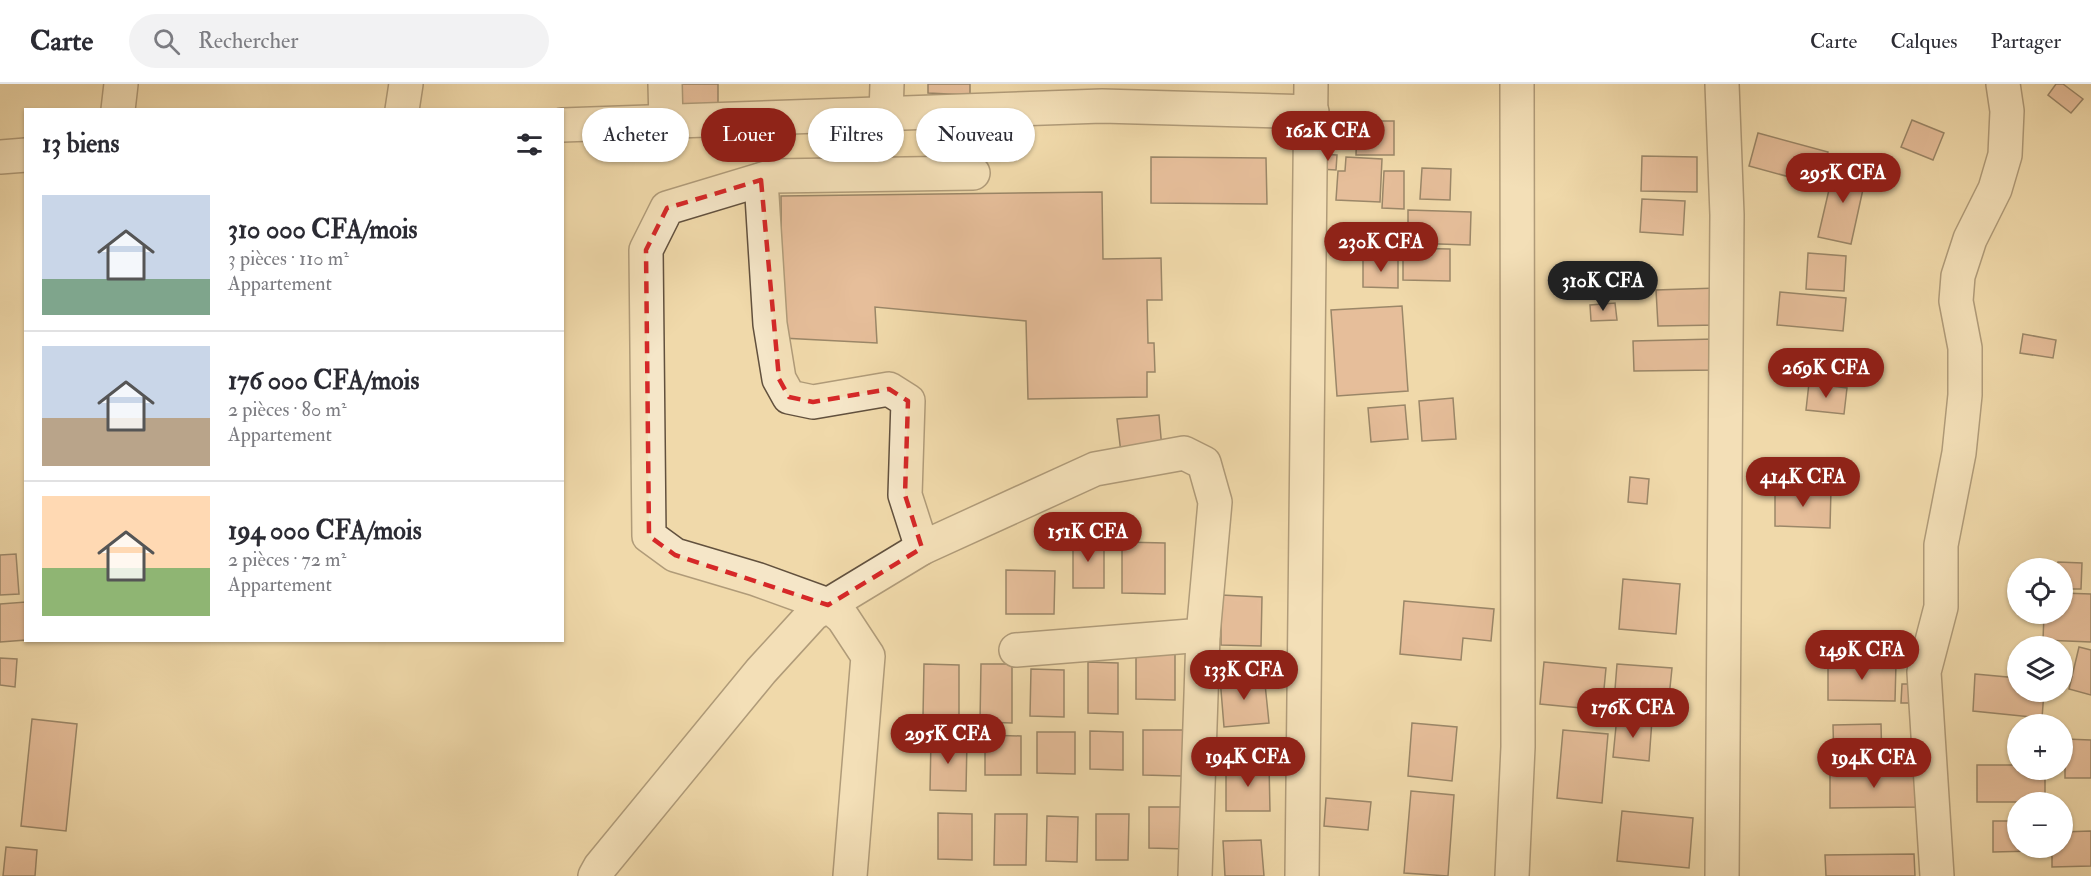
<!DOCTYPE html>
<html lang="fr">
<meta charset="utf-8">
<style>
body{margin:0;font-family:"IM FELL Double Pica",serif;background:#f2f2f3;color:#2b2b33;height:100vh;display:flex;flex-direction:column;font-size:22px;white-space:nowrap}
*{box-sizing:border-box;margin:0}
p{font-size:20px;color:#7c7c81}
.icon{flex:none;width:33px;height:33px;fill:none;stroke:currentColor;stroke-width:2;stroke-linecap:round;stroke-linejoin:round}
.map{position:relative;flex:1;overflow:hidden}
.drawer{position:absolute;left:24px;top:24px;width:540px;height:534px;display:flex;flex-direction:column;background:#fff;border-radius:0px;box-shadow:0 2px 4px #0004}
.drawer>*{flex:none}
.banner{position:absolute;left:582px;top:24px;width:570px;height:54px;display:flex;gap:12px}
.fabs{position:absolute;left:2007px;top:474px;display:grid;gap:12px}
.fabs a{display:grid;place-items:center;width:66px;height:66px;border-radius:50%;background:#fff;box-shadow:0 2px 4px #0004;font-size:30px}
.price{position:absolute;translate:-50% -51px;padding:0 14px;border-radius:21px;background:#8f2418;color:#fff;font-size:20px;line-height:39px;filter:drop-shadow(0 2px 3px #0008)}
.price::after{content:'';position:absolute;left:50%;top:36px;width:18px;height:14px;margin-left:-9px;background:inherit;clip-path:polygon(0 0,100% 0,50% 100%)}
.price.selected{background:#222;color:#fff}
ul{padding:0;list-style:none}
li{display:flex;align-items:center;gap:18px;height:150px;padding:0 18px}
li+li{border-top:2px solid #e1e1e2}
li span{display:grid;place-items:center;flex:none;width:168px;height:120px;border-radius:0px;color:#555}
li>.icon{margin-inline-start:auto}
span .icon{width:72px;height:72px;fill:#fffc;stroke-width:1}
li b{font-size:26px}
h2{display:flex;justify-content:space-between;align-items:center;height:72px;padding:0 18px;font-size:26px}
.chip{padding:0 21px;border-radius:27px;background:#fff;box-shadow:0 2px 4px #0004;font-size:21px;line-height:54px}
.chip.selected{background:#8f2418;color:#fff}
header{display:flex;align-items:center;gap:36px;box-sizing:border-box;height:84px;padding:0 30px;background:#fff;border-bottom:2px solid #e1e1e2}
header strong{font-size:28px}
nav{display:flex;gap:33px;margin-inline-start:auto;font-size:21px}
.search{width:420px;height:54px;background:#f2f2f3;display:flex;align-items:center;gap:15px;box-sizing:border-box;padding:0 21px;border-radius:33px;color:#7c7c81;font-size:22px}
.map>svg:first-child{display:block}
.building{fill:#d99e87;stroke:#33241a;stroke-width:1.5}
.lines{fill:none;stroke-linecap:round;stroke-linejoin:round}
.minor-casing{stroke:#62513e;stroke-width:36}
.minor{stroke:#f5e6c8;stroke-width:33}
.marked{fill:none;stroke:#d62828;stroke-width:4.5;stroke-dasharray:12 8;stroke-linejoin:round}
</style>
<header>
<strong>Carte</strong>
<div class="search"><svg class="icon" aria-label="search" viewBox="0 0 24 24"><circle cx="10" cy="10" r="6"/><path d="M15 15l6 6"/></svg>Rechercher</div>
<nav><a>Carte</a><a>Calques</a><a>Partager</a></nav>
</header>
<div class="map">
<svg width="2091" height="792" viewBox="0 0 2091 792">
<rect width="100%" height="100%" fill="#f0d9aa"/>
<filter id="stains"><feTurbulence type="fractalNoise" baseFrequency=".00333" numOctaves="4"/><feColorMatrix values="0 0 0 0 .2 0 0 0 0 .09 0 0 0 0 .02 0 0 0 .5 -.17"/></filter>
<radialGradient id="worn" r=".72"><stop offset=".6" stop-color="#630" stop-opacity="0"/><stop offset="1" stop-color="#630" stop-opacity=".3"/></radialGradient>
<g class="building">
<polygon points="681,0 718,0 718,26 681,25"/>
<polygon points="928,0 970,0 970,11 928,9"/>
<polygon points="2056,0 2063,0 2083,15 2071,29 2048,11"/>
<polygon points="1912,36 1944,49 1933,76 1901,63"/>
<polygon points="1357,37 1394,37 1394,71 1356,71"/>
<polygon points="1758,49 1828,68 1819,101 1749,82"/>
<polygon points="1320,70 1337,71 1336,86 1319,85"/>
<polygon points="1642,72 1697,73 1697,108 1641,107"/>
<polygon points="1151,73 1266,74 1267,120 1151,119"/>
<polygon points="1346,73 1382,75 1380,118 1336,116 1338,87 1345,87"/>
<polygon points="1835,80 1867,87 1851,160 1818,153"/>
<polygon points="1422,84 1451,85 1450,116 1420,115"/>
<polygon points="1384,87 1404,87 1404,125 1382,124"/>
<polygon points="1102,108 1103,175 1161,174 1162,216 1147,216 1148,259 1154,259 1155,288 1147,288 1147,313 1028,315 1026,237 875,223 877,259 782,254 781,112"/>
<polygon points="1642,115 1685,117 1683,151 1640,148"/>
<polygon points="1408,126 1471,128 1470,161 1408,159"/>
<polygon points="1403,164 1450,165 1450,197 1403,196"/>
<polygon points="1808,169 1846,172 1844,207 1806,205"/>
<polygon points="1363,175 1398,175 1398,204 1363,203"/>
<polygon points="1717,204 1718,241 1658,242 1656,206"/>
<polygon points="1780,208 1846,214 1843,247 1777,241"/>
<polygon points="1615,219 1617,236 1591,237 1590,221"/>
<polygon points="1402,222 1408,307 1337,312 1331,226"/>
<polygon points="2023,250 2056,256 2053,274 2020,269"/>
<polygon points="1715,255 1716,286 1634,287 1633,257"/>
<polygon points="1809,299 1847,304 1844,330 1806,326"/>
<polygon points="1453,314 1456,355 1422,357 1419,317"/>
<polygon points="1405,321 1408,355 1371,358 1368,324"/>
<polygon points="1159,331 1162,365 1121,369 1117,335"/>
<polygon points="1630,393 1649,395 1647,420 1628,418"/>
<polygon points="1775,404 1831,405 1830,444 1775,442"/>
<polygon points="1073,453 1104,454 1104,504 1073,504"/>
<polygon points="1122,458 1165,459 1165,510 1122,509"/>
<polygon points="16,470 19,510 0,511 0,471"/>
<polygon points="2058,478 2082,479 2081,505 2062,505 2062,484 2057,484"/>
<polygon points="1006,486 1055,487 1054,530 1006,530"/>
<polygon points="1623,495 1680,500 1676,550 1619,545"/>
<polygon points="2062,509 2091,510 2091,558 2043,556 2044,530 2062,530"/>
<polygon points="1221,511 1262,513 1261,562 1221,561"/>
<polygon points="1404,517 1494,525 1491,557 1463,554 1461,576 1400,570"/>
<polygon points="26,518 26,556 0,558 0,520"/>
<polygon points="2079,563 2091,566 2091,611 2069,605"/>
<polygon points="1136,570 1175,570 1175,616 1136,615"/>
<polygon points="0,574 17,575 15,603 0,601"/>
<polygon points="1088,578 1118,579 1118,630 1088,629"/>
<polygon points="1544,578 1606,584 1602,626 1540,620"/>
<polygon points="1828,578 1896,579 1895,617 1828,616"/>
<polygon points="924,580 959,581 959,633 923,632"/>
<polygon points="981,580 1012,580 1012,639 980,638"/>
<polygon points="1617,580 1672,584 1668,623 1614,618"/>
<polygon points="1031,585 1064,586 1064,633 1030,632"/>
<polygon points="1264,590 1269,639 1224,643 1220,594"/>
<polygon points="1975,590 2018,594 2018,608 2044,608 2042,634 1973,627"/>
<polygon points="1902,600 1917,600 1917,619 1901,619"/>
<polygon points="1617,632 1652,636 1649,677 1613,673"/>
<polygon points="32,635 77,640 66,747 21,742"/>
<polygon points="1412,639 1457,643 1452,697 1408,692"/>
<polygon points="1881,640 1882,680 1834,680 1833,641"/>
<polygon points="1143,646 1183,646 1182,692 1143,691"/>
<polygon points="1563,646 1608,650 1602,719 1557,714"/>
<polygon points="1090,647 1123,648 1123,686 1090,685"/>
<polygon points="1037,648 1075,648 1075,690 1037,689"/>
<polygon points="985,651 1021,652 1021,691 985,691"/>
<polygon points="931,655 967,656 966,707 930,706"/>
<polygon points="2065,655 2091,656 2091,694 2065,694"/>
<polygon points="1226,680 1269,680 1270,727 1226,727"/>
<polygon points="1977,681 2018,681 2018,686 2045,686 2045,718 1977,718"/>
<polygon points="1916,685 1918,723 1830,724 1830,687"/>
<polygon points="1411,707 1454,711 1448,792 1404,789"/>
<polygon points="1326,714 1371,718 1368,746 1324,742"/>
<polygon points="1149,723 1187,723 1187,765 1149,764"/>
<polygon points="1622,727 1693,734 1689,784 1617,777"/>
<polygon points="938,729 972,730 972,776 938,775"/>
<polygon points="995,730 1027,730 1026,781 994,781"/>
<polygon points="1096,730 1129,730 1128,776 1096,776"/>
<polygon points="1047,732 1078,733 1077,778 1046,777"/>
<polygon points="1993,737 2018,737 2018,764 2038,764 2039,767 1993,768"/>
<polygon points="2091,747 2091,782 2052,783 2052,764 2062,764 2062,748"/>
<polygon points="1261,756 1264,792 1225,792 1223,757"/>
<polygon points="6,763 37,766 35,792 3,792"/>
<polygon points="1914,770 1915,792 1826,792 1825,771"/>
</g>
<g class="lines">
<defs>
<g id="minor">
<polyline points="665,0 666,39"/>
<polyline points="118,26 121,0"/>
<polyline points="402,26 406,0"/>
<polyline points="886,30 887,0"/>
<polyline points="562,41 1102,22 1312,28"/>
<polyline points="0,73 26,71"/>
<polyline points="761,96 770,240 779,295 789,313 813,318 889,305 908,317 905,411 922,464"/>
<polyline points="595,792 600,783 761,587 813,530 922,464 1095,385 1184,369 1204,379 1215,418 1203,551 1016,566"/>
<polyline points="850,792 868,572 843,534 828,521 756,495 675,471 649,452 646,166 667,124 773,92 973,89"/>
<polyline points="1195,792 1203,551"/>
<polyline points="1302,792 1311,0"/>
<polyline points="1512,792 1518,663 1517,0"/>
<polyline points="1722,792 1727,131 1722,0"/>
<polyline points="1937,792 1924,588 1941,523 1941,461 1959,369 1965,311 1965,264 1956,217 1958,192 1970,155 1995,105 2005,71 2007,27 2003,0"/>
</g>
</defs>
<use href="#minor" class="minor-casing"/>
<use href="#minor" class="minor"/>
</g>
<path d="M0 0H2091V792H0ZM761,96L779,295L789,313L813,318L889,305L908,317L905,411L922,464L828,521L675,471L649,452L646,166L667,124Z" fill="#f0d9aa" fill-opacity=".55" fill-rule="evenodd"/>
<path class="marked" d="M761,96L779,295L789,313L813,318L889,305L908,317L905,411L922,464L828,521L675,471L649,452L646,166L667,124Z"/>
<rect width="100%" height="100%" filter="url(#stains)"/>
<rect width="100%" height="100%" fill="url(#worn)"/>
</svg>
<div class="fabs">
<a><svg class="icon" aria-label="locate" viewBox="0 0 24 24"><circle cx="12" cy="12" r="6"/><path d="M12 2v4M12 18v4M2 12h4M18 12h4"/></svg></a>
<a><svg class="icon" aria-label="layers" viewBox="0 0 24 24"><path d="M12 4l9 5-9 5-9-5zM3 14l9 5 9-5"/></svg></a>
<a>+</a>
<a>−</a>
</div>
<b class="price" style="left:1328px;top:78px">162K CFA</b>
<b class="price" style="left:1843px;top:120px">295K CFA</b>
<b class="price" style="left:1381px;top:189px">230K CFA</b>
<b class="price selected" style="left:1603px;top:228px">310K CFA</b>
<b class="price" style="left:1826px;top:315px">269K CFA</b>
<b class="price" style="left:1803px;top:424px">414K CFA</b>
<b class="price" style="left:1088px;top:479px">151K CFA</b>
<b class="price" style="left:1862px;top:597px">149K CFA</b>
<b class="price" style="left:1244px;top:617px">133K CFA</b>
<b class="price" style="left:1633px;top:655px">176K CFA</b>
<b class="price" style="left:948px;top:681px">295K CFA</b>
<b class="price" style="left:1248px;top:704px">194K CFA</b>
<b class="price" style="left:1874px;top:705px">194K CFA</b>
<div class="banner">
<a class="chip">Acheter</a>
<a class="chip selected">Louer</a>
<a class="chip">Filtres</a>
<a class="chip">Nouveau</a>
</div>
<section class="drawer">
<h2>13 biens<svg class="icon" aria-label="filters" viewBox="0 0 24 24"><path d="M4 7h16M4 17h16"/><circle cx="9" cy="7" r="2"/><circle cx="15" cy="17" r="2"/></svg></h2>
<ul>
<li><span style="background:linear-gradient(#c9d6e8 70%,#7fa58c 0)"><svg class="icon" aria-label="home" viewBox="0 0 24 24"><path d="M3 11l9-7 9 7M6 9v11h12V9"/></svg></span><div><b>310 000 CFA/mois</b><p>3 pièces · 110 m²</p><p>Appartement</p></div></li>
<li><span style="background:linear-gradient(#c9d6e8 60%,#b9a48a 0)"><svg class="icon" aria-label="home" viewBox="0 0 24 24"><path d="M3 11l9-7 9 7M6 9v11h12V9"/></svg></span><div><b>176 000 CFA/mois</b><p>2 pièces · 80 m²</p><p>Appartement</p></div></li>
<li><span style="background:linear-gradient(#ffd9b3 60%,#8fb573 0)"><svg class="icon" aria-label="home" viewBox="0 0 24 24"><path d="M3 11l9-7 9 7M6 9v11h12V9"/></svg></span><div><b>194 000 CFA/mois</b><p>2 pièces · 72 m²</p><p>Appartement</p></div></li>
</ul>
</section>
</div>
